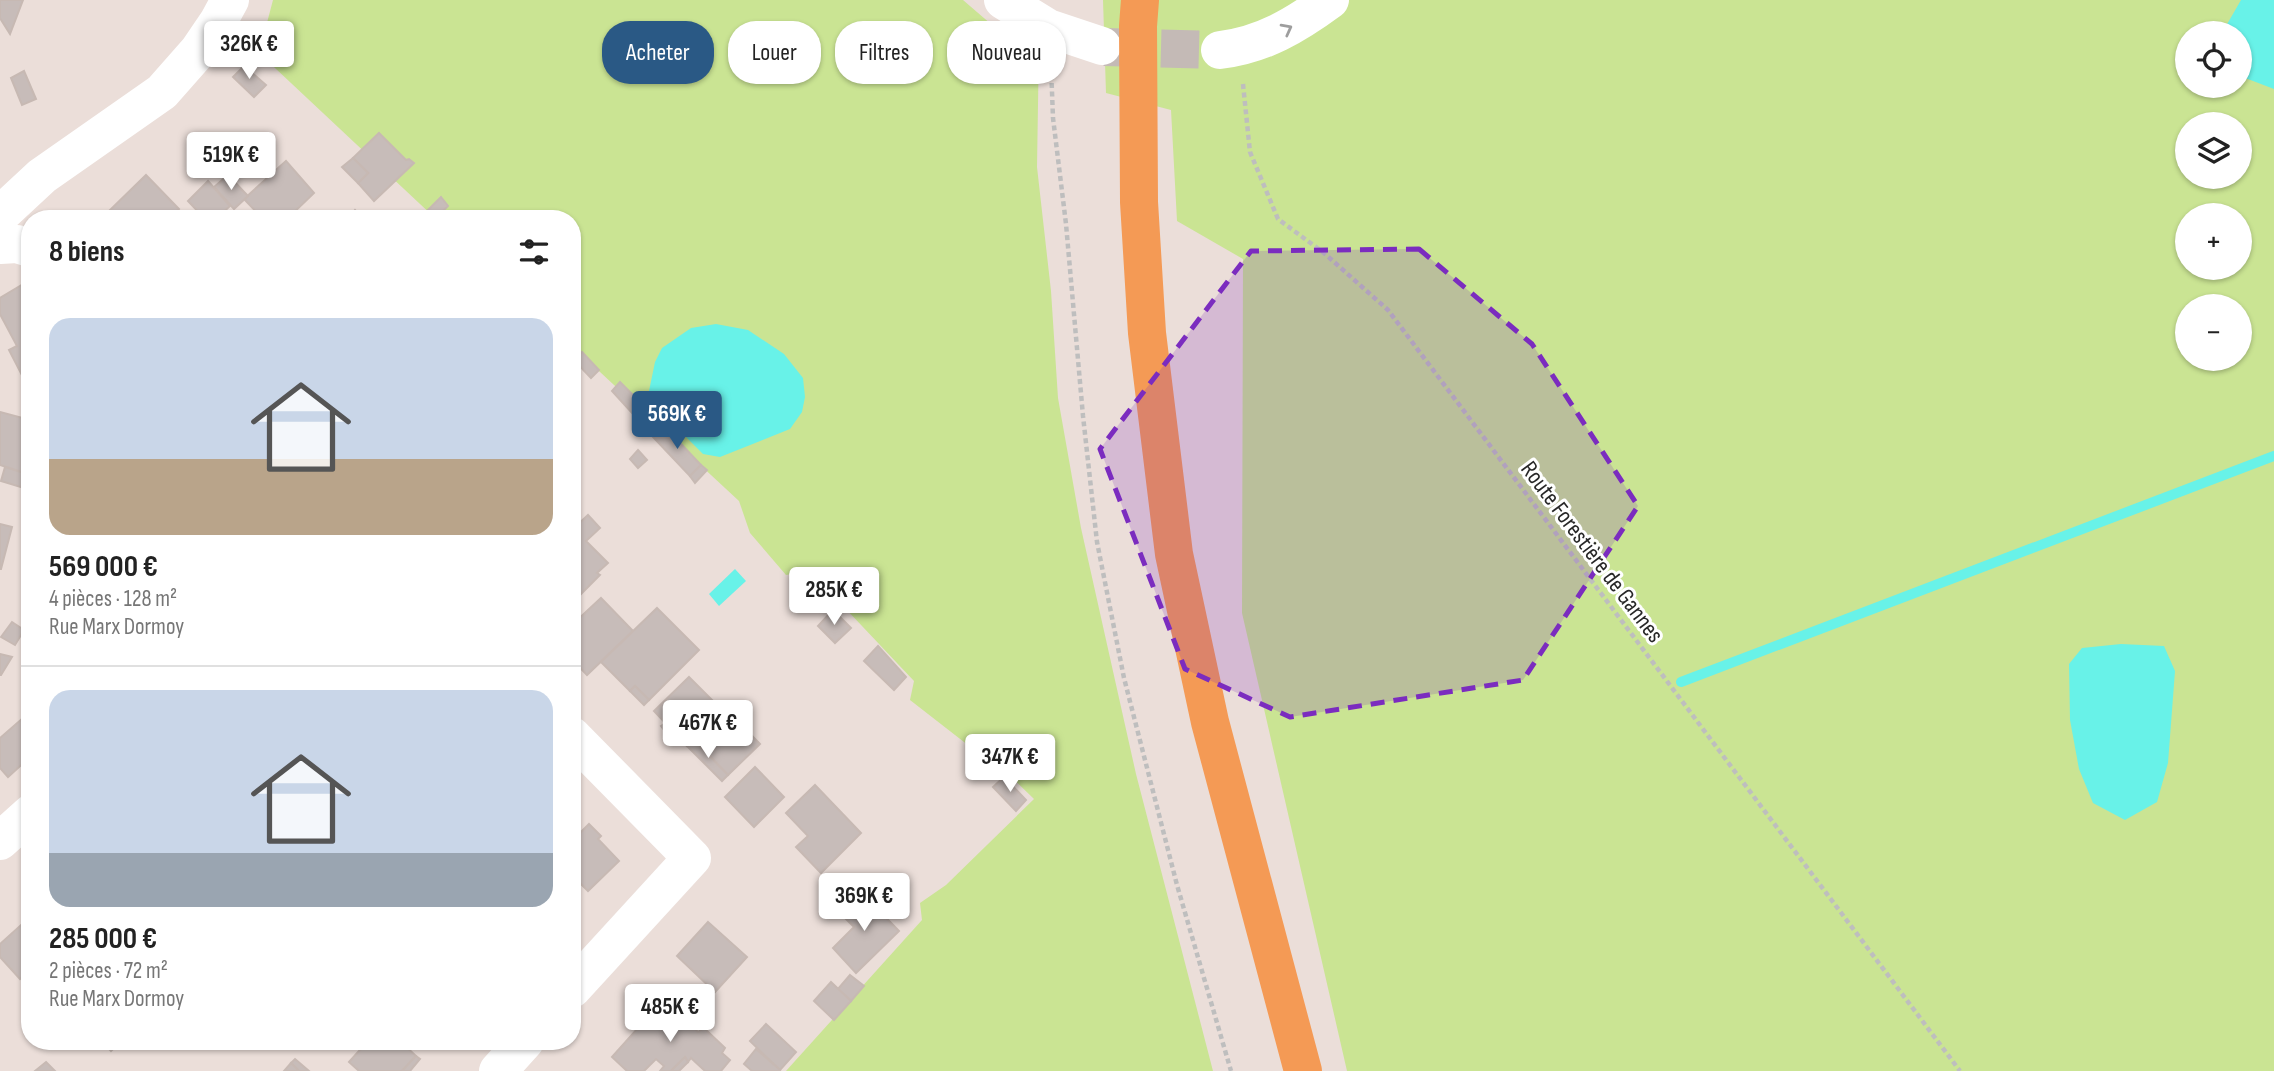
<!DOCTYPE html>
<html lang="fr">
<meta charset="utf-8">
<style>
body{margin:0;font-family:"Sofia Sans Condensed",sans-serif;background:#f2f2f2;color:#222;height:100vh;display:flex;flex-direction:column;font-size:26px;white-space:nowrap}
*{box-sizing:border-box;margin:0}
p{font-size:23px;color:#767676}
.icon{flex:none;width:38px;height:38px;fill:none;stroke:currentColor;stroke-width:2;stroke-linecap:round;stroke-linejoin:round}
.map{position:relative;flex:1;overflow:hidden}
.details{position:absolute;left:21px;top:210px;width:560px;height:840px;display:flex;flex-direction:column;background:#fff;border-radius:28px;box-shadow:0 2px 5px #0004}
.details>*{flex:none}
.banner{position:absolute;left:602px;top:21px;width:665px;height:63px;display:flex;gap:14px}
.controls{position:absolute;left:2175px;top:21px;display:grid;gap:14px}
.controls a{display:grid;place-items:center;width:77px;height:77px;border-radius:50%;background:#fff;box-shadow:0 2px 5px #0004;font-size:35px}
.price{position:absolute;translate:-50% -60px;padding:0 16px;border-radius:7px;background:#fff;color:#222;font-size:23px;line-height:46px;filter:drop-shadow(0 2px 4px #0008)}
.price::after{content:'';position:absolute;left:50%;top:42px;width:21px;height:16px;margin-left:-10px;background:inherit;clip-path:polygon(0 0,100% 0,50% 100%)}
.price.on{background:#2a5985;color:#fff}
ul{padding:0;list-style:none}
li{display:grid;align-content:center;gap:14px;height:371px;padding:0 28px}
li+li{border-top:2px solid #e0e0e0}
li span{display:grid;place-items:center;height:217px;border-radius:21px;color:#555}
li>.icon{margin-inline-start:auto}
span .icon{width:126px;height:126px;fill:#fffc;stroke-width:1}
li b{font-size:30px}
h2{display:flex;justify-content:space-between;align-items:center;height:84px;padding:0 28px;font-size:30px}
.tag{padding:0 24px;border-radius:28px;background:#fff;box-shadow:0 2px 5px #0004;font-size:24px;line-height:63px}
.tag.on{background:#2a5985;color:#fff}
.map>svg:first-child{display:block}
.green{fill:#cae493;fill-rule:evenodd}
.water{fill:#68f2e8}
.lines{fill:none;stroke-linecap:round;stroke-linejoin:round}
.stream{stroke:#68f2e8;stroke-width:10}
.building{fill:#c7bcb9;stroke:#c7b9b3;stroke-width:2}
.secondary-tunnel{stroke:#c4bab6;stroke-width:38;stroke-dasharray:38 19;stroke-linecap:butt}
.path{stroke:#bebebe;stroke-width:4.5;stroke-dasharray:5 3.5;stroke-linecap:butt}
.street{stroke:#fff;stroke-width:38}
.secondary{stroke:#fff;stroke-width:38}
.primary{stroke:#f49a55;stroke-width:38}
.oneway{stroke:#9e9e9e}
.marked{fill:#7b2cbf;fill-opacity:0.2;stroke:#7b2cbf;stroke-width:5;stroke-dasharray:14 9;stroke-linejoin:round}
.labels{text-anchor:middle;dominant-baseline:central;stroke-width:6;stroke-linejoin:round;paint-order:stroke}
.street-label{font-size:24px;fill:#282828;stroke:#fff}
</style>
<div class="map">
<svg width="2274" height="1071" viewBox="0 0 2274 1071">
<rect width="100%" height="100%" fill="#ebded9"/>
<g class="green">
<polygon points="273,0 963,0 999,31 1039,42 1037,167 1051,291 1058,398 1081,528 1136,774 1213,1071 786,1071 922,920 920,903 946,885 1034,799 976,743 973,749 910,700 914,681 810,571 786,575 750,533 739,501 572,346 572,219 436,219 259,53"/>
<path d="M1103,0H2274V1071H1347L1242,613L1243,259L1177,221L1171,110L1106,93ZM2188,33H2240V86H2188ZM2188,124H2240V177H2188ZM2188,215H2240V268H2188ZM2188,306H2240V359H2188Z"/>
</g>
<g class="water">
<polygon points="2241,0 2274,0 2274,89 2240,76 2240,33 2228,33 2226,26"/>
<polygon points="716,324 748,330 784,354 803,378 805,397 802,412 790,429 720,457 703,454 652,403 649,391 655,362 662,348 691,328"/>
<polygon points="735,569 746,581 719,606 709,594"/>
<polygon points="2121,644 2164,646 2175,671 2168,763 2157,802 2125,820 2093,803 2079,769 2070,720 2069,664 2082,648"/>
</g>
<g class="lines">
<polyline class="stream" points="1681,682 2274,456"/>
</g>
<g class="building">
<polygon points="0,0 23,0 10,34 0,18"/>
<polygon points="244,66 266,85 254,97 233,77"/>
<polygon points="24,71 36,99 22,105 11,78"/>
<polygon points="379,133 406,160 409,159 414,163 374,201 358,183 368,173 353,158"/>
<polygon points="353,158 368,173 358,183 342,167"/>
<polygon points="286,161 314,193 287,219 263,219 244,199"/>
<polygon points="146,175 179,209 169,219 116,219 109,211"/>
<polygon points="228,175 248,196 234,209 214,187"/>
<polygon points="208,181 230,206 216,219 205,219 188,201"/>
<polygon points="441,197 448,206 435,219 419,219"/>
<polygon points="355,210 364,219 347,219"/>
<polygon points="30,280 30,378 25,381 9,350 17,346 0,314 0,298"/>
<polygon points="582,352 599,370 591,378 574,360"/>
<polygon points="620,382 642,404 633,414 612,391"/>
<polygon points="0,412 30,420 30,465 27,474 0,465"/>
<polygon points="664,426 701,465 690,476 653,437"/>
<polygon points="638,450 647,460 638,468 630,459"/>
<polygon points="701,465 707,470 695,483 690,476"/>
<polygon points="5,467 27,474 24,488 1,481"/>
<polygon points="588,515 600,528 586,541 608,563 597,573 600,575 581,594 572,585 572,530"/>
<polygon points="0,524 12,527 1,569 0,569"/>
<polygon points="601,598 633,631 587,675 572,659 572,625"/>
<polygon points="657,608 699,650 649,700 635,686 630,691 601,662"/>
<polygon points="833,610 851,628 835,643 818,626"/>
<polygon points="12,622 24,630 15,645 1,637"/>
<polygon points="878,646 906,677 894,690 864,661"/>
<polygon points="0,654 12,657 1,675 0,675"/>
<polygon points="689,677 723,711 687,746 654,711"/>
<polygon points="635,686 649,700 644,705 630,691"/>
<polygon points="726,709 760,744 728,775 694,740"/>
<polygon points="22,719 30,728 30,757 8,777 0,768 0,738"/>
<polygon points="666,723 677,734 671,739 661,726"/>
<polygon points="694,740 728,775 722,781 687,746"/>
<polygon points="755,767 784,797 754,827 725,797"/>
<polygon points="1004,777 1026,800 1016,811 993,787"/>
<polygon points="815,785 861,833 821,873 796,847 808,836 786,813"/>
<polygon points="589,824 601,836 598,839 619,861 588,891 572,875 572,841"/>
<polygon points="861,892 899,931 856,973 833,948 854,927 840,913"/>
<polygon points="30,917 30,970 20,979 0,957 0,944"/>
<polygon points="708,922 747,957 715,992 677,956"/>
<polygon points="850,975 864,986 851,1001 838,989"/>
<polygon points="831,982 851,1001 834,1020 814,1001"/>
<polygon points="664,999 698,1032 704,1028 725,1048 722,1053 730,1060 721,1071 705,1071 691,1058 688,1062 685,1057 671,1071 660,1071 664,1066 656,1059 644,1071 627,1071 612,1057"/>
<polygon points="766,1024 796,1052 780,1070 750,1041"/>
<polygon points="102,1041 121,1041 111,1051"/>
<polygon points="368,1041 400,1041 416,1056 402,1071 359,1071 349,1062"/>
<polygon points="756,1049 780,1070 779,1071 752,1071 744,1064"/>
<polygon points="416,1056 420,1059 410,1071 402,1071"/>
<polygon points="685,1057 688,1062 679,1071 671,1071"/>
<polygon points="295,1059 309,1071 299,1071 291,1063"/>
<polygon points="46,1062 55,1071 35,1071"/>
<polygon points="291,1063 299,1071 284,1071"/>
</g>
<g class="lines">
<polyline class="secondary-tunnel" points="1104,47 1220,50"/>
<g class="path">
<polyline points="1051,66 1053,118 1066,224 1083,416 1097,542 1124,678 1177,885 1231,1071"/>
<polyline points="1243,84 1250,152 1278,219 1324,253 1388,310 1960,1071"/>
</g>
<g class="street">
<polyline points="0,245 17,244 30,248"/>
<polyline points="572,736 692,858 572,989"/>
<polyline points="0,841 30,814"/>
<polyline points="498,1071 525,1041"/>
</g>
<g class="secondary">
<polyline points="1003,0 1048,28 1102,46"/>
<path d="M1220,50C1263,45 1296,25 1330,0"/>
<polyline points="0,215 42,176 162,92 199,50 218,22 230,0"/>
</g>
<polyline class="primary" points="1140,0 1138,26 1139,202 1147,333 1174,554 1210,722 1303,1071"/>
</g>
<defs><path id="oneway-chevron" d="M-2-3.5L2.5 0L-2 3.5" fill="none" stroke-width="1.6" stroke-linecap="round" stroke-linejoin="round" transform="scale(1.75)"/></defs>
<use class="oneway" href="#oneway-chevron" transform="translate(1287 29) rotate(-28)"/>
<path class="marked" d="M1419,249L1532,344L1638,506L1523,680L1290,717L1185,669L1100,449L1251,251Z"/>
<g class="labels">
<g class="street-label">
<text transform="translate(1592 552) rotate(53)">Route Forestière de Gannes</text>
</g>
</g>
</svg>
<div class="controls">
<a><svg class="icon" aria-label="locate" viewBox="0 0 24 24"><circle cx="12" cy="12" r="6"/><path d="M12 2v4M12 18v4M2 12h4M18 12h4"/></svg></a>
<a><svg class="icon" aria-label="layers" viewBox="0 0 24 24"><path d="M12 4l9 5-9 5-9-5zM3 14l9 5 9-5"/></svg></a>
<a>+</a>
<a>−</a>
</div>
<b class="price" style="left:249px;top:81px">326K €</b>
<b class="price" style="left:231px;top:192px">519K €</b>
<b class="price on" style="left:677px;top:451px">569K €</b>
<b class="price" style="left:834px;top:627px">285K €</b>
<b class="price" style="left:708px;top:760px">467K €</b>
<b class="price" style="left:1010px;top:794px">347K €</b>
<b class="price" style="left:864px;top:933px">369K €</b>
<b class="price" style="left:670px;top:1044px">485K €</b>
<div class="banner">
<a class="tag on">Acheter</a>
<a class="tag">Louer</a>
<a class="tag">Filtres</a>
<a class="tag">Nouveau</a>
</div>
<section class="details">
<h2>8 biens<svg class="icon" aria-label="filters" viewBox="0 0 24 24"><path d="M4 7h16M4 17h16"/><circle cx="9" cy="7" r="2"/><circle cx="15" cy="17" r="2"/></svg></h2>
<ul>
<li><span style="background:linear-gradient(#c9d6e8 65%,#b9a48a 0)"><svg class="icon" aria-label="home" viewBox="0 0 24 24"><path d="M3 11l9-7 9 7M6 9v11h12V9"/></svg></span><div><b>569 000 €</b><p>4 pièces · 128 m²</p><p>Rue Marx Dormoy</p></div></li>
<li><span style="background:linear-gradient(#c9d6e8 75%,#9aa5b1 0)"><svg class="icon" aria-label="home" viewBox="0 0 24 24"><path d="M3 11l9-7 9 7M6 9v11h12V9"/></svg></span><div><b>285 000 €</b><p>2 pièces · 72 m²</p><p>Rue Marx Dormoy</p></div></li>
</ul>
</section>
</div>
